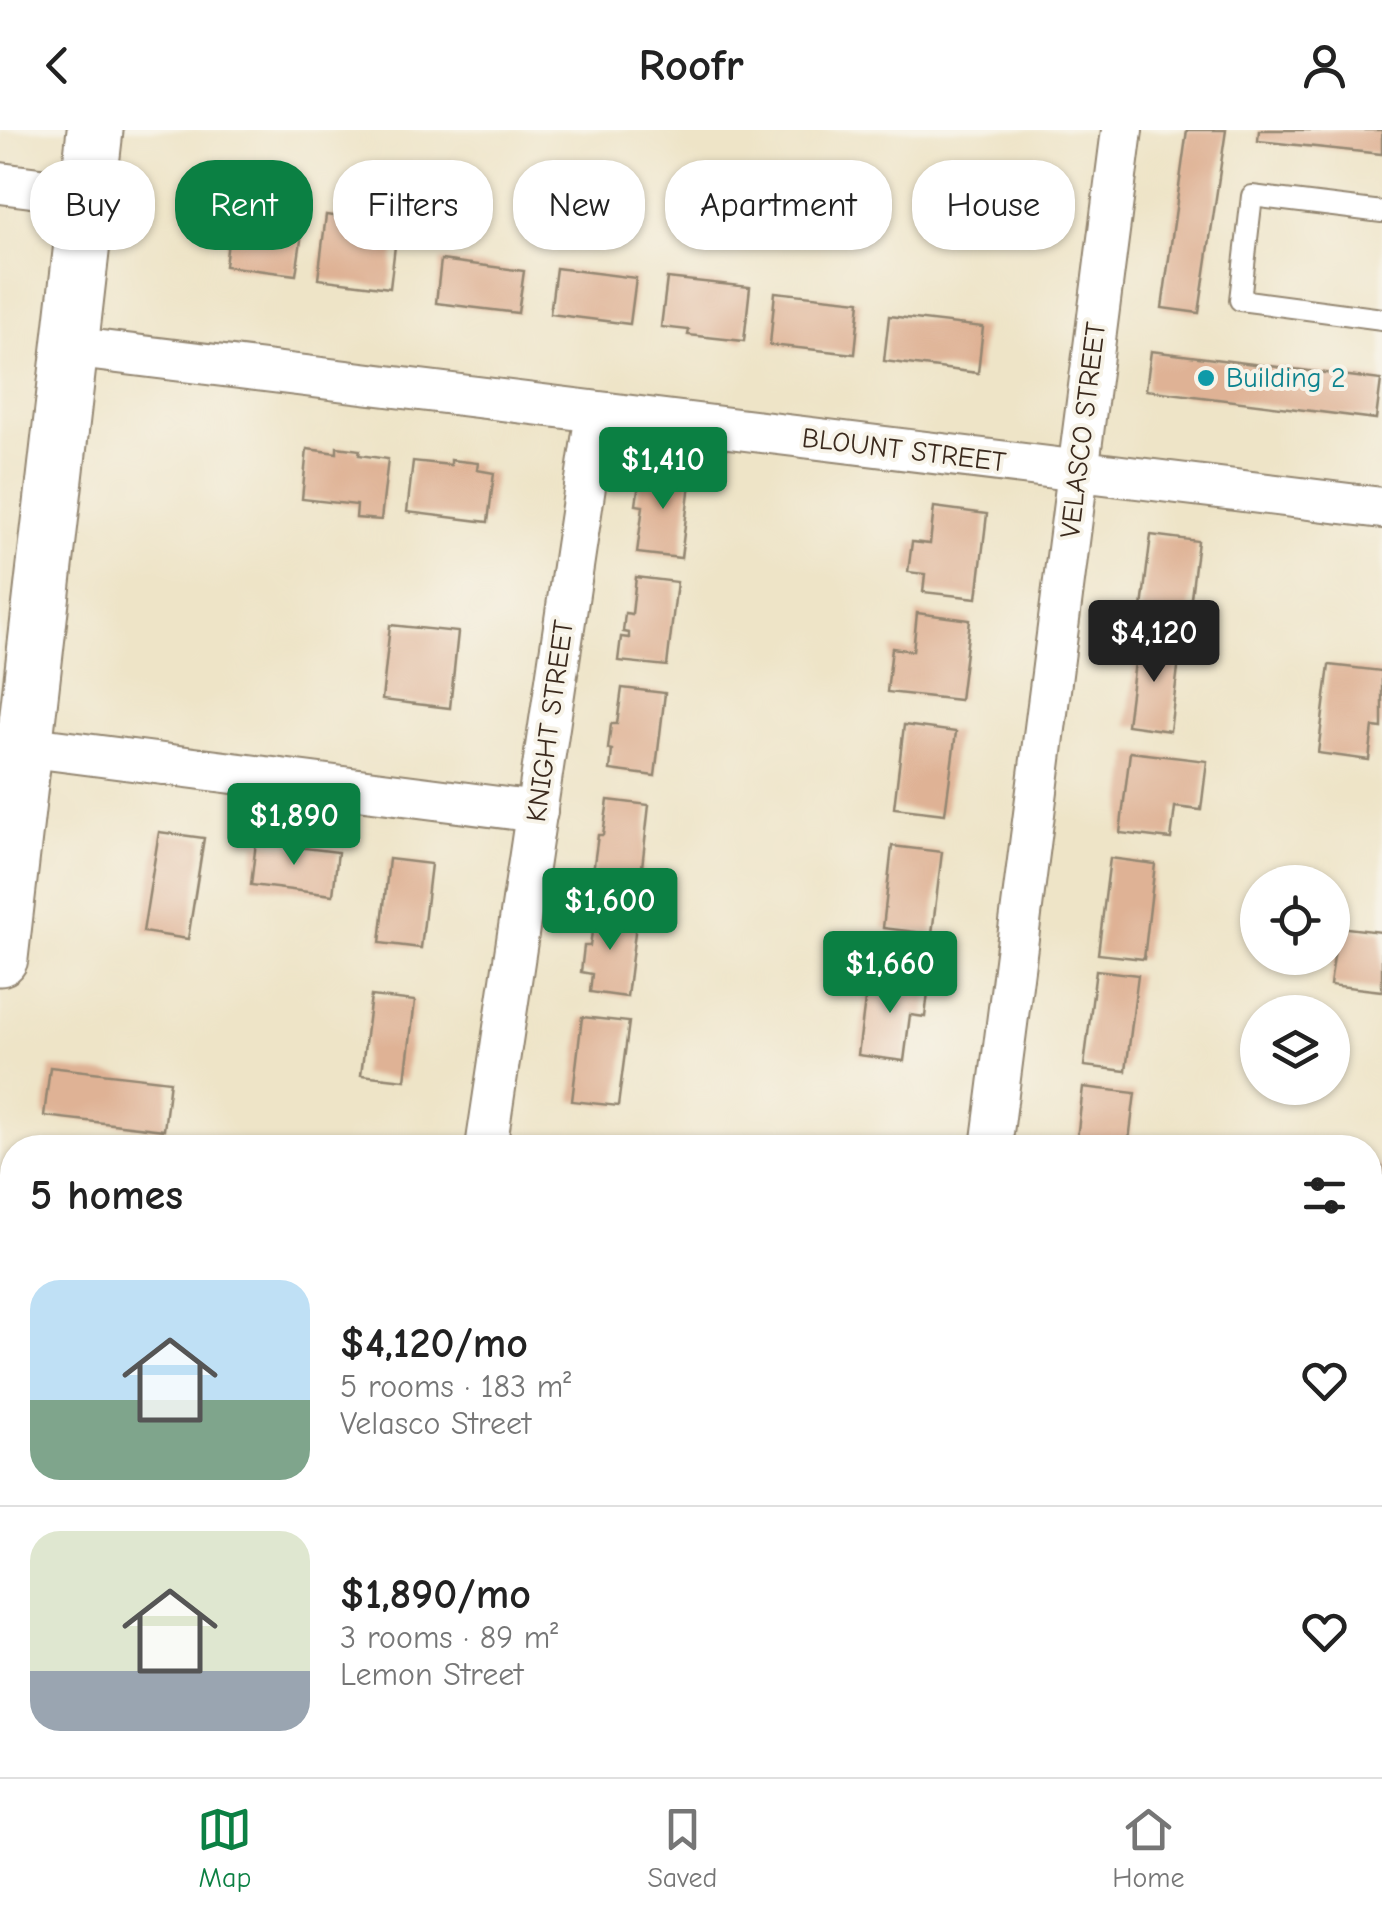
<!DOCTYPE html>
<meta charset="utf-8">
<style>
body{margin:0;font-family:"Comic Neue",sans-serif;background:#f2f2f2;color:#222;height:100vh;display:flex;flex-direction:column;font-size:38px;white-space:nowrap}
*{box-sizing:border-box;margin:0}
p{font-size:32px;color:#767676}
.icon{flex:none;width:55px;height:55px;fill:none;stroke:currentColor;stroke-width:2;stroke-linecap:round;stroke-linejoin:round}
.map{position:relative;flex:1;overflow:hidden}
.side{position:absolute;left:0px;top:1005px;width:1382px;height:642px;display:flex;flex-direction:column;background:#fff;border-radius:40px 40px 0 0;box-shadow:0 2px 8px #0004}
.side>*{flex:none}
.top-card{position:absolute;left:30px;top:30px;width:1322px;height:90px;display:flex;gap:20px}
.tools{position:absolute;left:1240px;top:735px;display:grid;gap:20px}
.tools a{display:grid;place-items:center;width:110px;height:110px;border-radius:50%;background:#fff;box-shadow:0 2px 8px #0004;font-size:50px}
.price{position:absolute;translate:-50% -85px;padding:0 22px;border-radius:10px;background:#0b8043;color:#fff;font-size:32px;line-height:65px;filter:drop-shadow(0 2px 5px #0008)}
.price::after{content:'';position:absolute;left:50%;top:60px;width:30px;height:22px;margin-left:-15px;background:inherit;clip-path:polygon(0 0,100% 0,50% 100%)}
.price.on{background:#222;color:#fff}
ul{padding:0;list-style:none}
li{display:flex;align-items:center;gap:30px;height:250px;padding:0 30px}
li+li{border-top:2px solid #e0e0e0}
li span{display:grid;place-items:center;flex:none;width:280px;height:200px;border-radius:30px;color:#555}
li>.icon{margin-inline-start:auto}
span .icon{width:120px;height:120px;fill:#fffc;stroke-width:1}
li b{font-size:42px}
h2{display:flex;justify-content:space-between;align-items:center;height:120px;padding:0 30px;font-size:42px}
.pill{padding:0 35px;border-radius:40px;background:#fff;box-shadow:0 2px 8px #0004;font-size:35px;line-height:90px}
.pill.on{background:#0b8043;color:#fff}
header{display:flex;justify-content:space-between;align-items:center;height:130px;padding:0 30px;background:#fff;font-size:45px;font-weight:700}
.tab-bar{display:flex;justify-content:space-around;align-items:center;height:140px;border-top:2px solid #e0e0e0;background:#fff;font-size:28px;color:#767676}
.tab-bar a{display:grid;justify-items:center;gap:5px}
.tab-bar .on{color:#0b8043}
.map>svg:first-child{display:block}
.building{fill:#dfb295}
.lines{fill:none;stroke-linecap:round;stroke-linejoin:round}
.lane-casing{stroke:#948772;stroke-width:24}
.street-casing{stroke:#948772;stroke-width:44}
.secondary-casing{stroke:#948772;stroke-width:59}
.primary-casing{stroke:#948772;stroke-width:59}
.lane{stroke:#fff;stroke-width:20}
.street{stroke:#fff;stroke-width:40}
.secondary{stroke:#fff;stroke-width:55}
.primary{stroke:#fff;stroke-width:55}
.culture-dot{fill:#0f9aa8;stroke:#f7f3e8;stroke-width:4}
.labels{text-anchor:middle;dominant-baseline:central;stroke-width:8;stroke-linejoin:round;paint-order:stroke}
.culture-label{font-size:28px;fill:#0d838f;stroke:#f7f3e8;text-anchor:start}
.street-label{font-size:28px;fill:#3b2a1e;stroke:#f7f3e8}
</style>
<header><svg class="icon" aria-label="back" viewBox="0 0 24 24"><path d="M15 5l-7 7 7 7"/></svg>Roofr<svg class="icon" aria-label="person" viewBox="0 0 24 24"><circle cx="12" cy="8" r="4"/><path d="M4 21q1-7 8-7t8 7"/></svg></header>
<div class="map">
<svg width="1382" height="1647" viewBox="0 0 1382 1647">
<rect width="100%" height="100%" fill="#f7f3e8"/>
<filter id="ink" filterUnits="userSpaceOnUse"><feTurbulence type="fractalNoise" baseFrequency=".01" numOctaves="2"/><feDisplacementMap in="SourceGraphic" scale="20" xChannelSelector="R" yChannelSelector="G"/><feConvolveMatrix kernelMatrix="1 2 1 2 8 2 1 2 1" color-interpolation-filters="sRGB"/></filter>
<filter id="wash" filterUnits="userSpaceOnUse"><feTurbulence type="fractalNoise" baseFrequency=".0048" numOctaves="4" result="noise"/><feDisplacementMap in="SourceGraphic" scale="40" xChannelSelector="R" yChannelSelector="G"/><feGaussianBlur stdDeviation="2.25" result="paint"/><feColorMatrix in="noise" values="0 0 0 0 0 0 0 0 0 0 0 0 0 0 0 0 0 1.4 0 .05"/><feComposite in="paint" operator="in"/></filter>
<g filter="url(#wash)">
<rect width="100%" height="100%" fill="#eee4c7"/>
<g id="blocks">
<g class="building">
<polygon points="1187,0 1226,0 1199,183 1162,178"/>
<polygon points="1259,0 1382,0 1382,24 1258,11"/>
<polygon points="454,63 472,65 469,87 452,84"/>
<polygon points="348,68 400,74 390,158 318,149 326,85 346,88"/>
<polygon points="233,72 305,82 296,145 225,136"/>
<polygon points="441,130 524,141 518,183 436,173"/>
<polygon points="556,138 636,148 630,194 550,184"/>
<polygon points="667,148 750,157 744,211 688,205 689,200 661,197"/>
<polygon points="775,162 860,171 855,224 770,215"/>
<polygon points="889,186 983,197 978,243 884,231"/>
<polygon points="1151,221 1381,250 1376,289 1146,260"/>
<polygon points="337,317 360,320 359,325 388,329 381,390 356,388 357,375 302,369 307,319 337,323"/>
<polygon points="451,330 478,333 477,340 494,343 488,392 407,382 413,331 451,335"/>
<polygon points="641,339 691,345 681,428 637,423 643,376 636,375"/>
<polygon points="934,377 987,384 977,468 923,462 925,444 908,442 912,412 930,414"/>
<polygon points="1151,405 1198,411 1188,492 1141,486"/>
<polygon points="636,447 677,452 667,536 618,531 621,507 629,508 629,503 623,502 625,483 632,484"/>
<polygon points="917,483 970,490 960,570 887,562 892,518 913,521"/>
<polygon points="390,495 458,502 450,578 382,570"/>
<polygon points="1138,509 1181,514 1170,601 1127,595"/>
<polygon points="1329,535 1382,541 1382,598 1373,597 1369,630 1318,623"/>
<polygon points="622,558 665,563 655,646 610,640 612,620 608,619 611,594 617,594"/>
<polygon points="904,595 956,602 945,684 894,678"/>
<polygon points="1130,622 1207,631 1201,680 1175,677 1171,709 1120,703"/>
<polygon points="608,670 649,675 640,755 592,749 598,705 603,705"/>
<polygon points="159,702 204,708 188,809 143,802"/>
<polygon points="256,712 338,722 333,765 251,755"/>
<polygon points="892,716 942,722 932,804 883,798"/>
<polygon points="1110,728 1155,734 1144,829 1098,824"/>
<polygon points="389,729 431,734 421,818 380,813"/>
<polygon points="595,781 637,786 627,867 590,862 592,844 581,842 584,816 590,816"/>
<polygon points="1338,797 1382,802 1382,861 1330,855"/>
<polygon points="1096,840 1138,845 1126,941 1084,936"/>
<polygon points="868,846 929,854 925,887 910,885 904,931 858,925"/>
<polygon points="371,866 415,871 405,950 361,945"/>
<polygon points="582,887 629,892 618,976 572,971"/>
<polygon points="50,937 170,951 164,1000 44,986"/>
<polygon points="1083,957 1135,963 1128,1018 1076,1018"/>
<polygon points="1370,1035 1382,1037 1379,1077 1370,1076"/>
</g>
</g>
</g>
<g filter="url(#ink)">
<use href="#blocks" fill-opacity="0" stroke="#948772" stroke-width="2.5"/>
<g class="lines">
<defs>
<g id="lane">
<polyline points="1382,82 1252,66 1240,170 1382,189"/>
<polyline points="1370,1131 1382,1132"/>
</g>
<g id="street">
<polyline points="0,53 87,64"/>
<polyline points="69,217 1382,378"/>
<polyline points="0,613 537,682"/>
<polyline points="486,1018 596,283"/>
<polyline points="991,1018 1122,0"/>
<polyline points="0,1575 12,1577"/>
<polyline points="466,1635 559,1647"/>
<polyline points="702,1647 704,1635"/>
</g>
<polyline id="secondary" points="0,828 95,0"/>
<g id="primary">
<polyline points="0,1243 12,1244"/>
<polyline points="0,1312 12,1313"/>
<polyline points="1370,1352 1382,1353"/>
<polyline points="1370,1418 1382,1419"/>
</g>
</defs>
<use href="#lane" class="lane-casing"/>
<use href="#street" class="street-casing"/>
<use href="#secondary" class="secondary-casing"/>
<use href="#primary" class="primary-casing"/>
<use href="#lane" class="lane"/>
<use href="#street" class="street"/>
<use href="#secondary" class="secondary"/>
<use href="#primary" class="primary"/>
</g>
</g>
<circle class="culture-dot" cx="1206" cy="248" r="10"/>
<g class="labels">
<g class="culture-label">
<text x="1226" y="248">Building 2</text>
</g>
<g class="street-label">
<text transform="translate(1083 300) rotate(-83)">VELASCO STREET</text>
<text transform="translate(904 320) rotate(7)">BLOUNT STREET</text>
<text transform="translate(550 591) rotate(-82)">KNIGHT STREET</text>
</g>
</g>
</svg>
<div class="tools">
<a><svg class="icon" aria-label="locate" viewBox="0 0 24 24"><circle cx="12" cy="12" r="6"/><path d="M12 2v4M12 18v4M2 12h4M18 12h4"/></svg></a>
<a><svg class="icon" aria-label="layers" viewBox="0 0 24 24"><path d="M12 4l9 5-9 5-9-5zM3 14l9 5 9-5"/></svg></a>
</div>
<b class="price" style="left:663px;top:382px">$1,410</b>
<b class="price on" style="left:1154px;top:555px">$4,120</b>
<b class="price" style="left:294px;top:738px">$1,890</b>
<b class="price" style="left:610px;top:823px">$1,600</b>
<b class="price" style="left:890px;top:886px">$1,660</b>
<div class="top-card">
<a class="pill">Buy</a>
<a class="pill on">Rent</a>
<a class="pill">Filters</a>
<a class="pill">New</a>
<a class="pill">Apartment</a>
<a class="pill">House</a>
</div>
<section class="side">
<h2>5 homes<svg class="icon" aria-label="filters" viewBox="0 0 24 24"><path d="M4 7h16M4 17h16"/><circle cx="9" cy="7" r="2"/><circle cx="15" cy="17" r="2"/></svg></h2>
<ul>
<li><span style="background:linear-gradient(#bfe0f5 60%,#7fa58c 0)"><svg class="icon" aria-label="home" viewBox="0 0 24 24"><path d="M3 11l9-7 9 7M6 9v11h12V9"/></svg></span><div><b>$4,120/mo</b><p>5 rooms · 183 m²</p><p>Velasco Street</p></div><svg class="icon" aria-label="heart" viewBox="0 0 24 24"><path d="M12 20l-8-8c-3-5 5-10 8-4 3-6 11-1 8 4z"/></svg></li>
<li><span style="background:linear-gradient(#dfe7d0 70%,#9aa5b1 0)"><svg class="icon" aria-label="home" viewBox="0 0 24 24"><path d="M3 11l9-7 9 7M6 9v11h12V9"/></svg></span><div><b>$1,890/mo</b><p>3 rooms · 89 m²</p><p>Lemon Street</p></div><svg class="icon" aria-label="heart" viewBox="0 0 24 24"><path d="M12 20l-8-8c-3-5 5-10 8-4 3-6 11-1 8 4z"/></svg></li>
</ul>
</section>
</div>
<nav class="tab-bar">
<a class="on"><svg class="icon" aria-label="map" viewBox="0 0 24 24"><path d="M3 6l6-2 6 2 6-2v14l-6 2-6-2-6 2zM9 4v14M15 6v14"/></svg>Map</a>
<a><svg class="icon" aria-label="saved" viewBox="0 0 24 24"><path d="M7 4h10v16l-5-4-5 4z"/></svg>Saved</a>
<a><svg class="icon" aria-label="home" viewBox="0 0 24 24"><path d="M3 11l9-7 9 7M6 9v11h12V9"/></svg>Home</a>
</nav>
